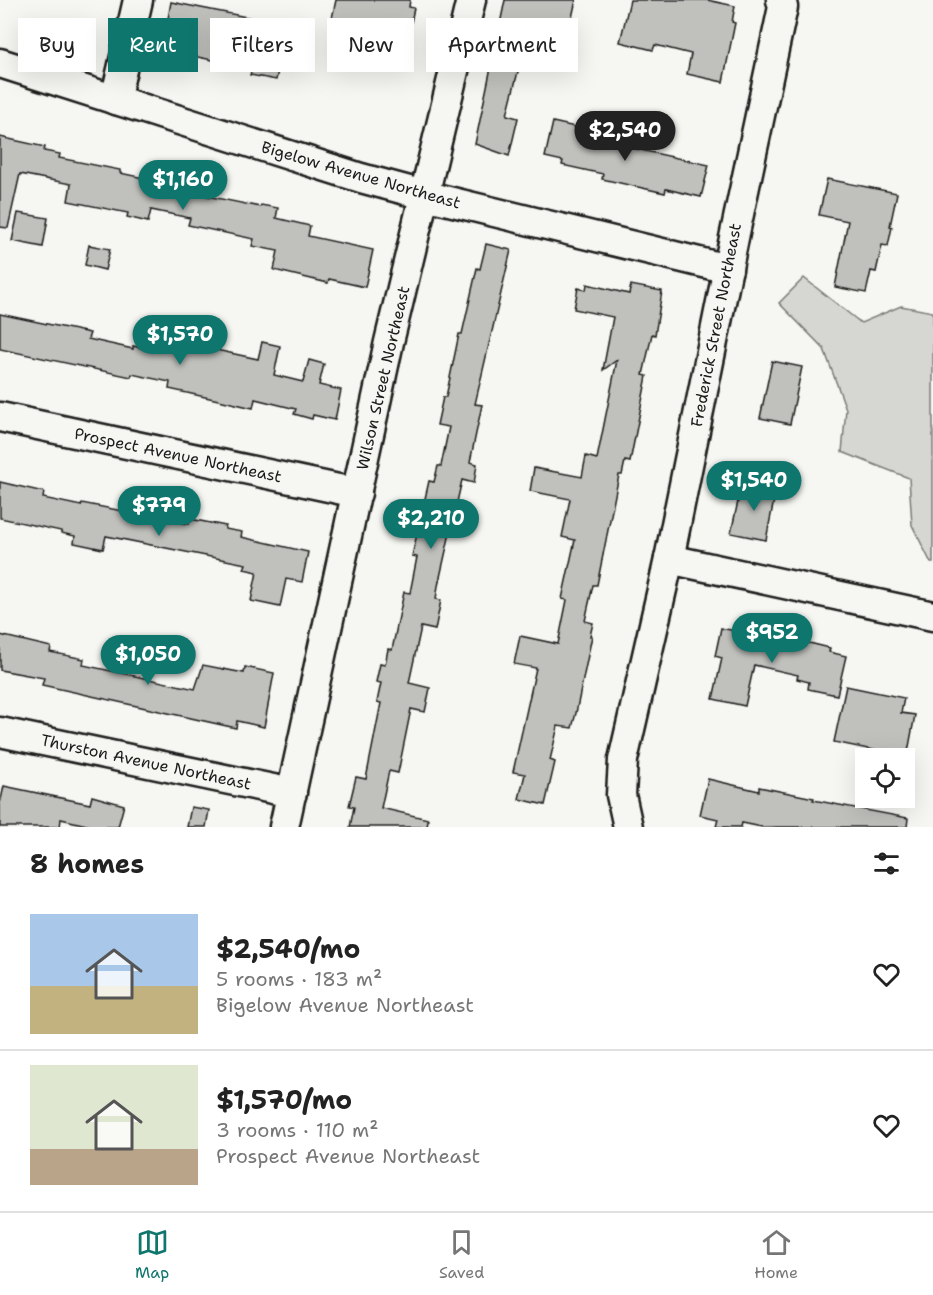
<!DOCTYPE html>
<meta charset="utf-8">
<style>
body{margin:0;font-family:"Shantell Sans",sans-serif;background:#f2f2f2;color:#222;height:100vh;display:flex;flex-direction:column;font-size:22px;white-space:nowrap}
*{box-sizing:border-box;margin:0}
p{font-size:20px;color:#767676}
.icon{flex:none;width:33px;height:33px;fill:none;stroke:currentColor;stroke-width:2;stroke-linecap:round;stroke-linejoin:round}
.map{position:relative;height:827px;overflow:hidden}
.side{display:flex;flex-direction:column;background:#fff;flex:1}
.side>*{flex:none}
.hud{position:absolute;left:18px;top:18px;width:600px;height:54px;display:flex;gap:12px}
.tools{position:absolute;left:855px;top:748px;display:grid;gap:12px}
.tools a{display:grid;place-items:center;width:60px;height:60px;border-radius:0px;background:#fff;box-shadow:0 6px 24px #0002;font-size:30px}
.price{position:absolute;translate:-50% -51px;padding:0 14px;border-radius:21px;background:#0f766e;color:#fff;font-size:20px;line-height:39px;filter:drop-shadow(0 2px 3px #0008)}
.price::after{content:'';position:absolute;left:50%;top:36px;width:18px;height:14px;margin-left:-9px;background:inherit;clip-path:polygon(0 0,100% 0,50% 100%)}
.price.selected{background:#222;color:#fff}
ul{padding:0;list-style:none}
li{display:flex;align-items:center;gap:18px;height:150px;padding:0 30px}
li+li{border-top:2px solid #e0e0e0}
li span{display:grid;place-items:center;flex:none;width:168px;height:120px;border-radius:0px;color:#555}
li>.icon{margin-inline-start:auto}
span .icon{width:72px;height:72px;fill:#fffc;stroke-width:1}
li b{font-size:26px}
h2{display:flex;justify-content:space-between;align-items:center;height:72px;padding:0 30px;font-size:26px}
.tag{padding:0 21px;border-radius:0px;background:#fff;box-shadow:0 6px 24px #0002;font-size:21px;line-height:54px}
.tag.selected{background:#0f766e;color:#fff}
.tabs{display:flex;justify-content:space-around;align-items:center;height:84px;border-top:2px solid #e0e0e0;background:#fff;font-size:16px;color:#767676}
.tabs a{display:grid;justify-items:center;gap:3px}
.tabs .selected{color:#0f766e}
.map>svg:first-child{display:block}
.green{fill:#d6d6d2;stroke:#797977;stroke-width:1.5}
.building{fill:#c0c0bd;stroke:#1c1c1c;stroke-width:1.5}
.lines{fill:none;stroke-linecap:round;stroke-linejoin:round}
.minor-casing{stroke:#1c1c1c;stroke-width:33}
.minor{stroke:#f6f6f2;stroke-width:28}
.labels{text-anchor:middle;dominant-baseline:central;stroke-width:5;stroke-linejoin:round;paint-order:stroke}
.street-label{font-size:16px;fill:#1c1c1c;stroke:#f6f6f2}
</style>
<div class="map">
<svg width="933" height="827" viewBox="0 0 933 827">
<rect width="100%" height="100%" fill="#f6f6f2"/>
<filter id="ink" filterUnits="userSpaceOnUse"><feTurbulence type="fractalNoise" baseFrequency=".0167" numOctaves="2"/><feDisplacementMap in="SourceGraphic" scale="12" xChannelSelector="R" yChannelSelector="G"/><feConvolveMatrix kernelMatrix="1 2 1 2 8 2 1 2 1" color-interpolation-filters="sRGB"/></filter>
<g filter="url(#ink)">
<polygon class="green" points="804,278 861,323 901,306 933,312 933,563 931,563 912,525 909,478 842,452 846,409 824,349 779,303"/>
<g class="building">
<polygon points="336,0 410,0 409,7 414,8 406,47 400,46 398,52 356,43 357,40 340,36 342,26 331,23"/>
<polygon points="505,0 576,0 566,44 527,36 507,115 518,118 509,156 475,144"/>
<polygon points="630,0 707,0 735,6 732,22 735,23 723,82 687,74 691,54 655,45 653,50 620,42"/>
<polygon points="171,2 277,23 273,40 284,43 276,80 250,75 252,68 168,51 172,31 166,30"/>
<polygon points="553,122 597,132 595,140 709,165 701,197 666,189 665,193 602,179 603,174 562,165 563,161 545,157"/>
<polygon points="0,137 45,147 44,151 60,154 59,158 120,170 120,173 162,182 164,172 190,177 187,192 260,207 261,205 278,208 276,218 310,226 308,236 373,250 365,287 329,279 328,283 274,270 278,251 252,246 254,239 188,225 190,218 151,210 148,222 127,217 128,213 68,201 71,184 20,174 8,228 0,227"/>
<polygon points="827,179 897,193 890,226 892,227 888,246 882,245 876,272 871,271 866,293 835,287 848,221 819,215"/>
<polygon points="18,213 48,218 43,247 12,241"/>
<polygon points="486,244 511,250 475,404 482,405 470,462 477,464 474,483 462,480 438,586 436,599 441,600 435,630 421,627 409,683 430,688 425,712 411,709 398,773 389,771 381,808 428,819 427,827 350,827 354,807 349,806 356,777 366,779 381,703 377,702 381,683 376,682 380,664 385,665 388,649 392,650 404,592 410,593 417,557 412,556 429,481 434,482 438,466 441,466 449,427 437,425 443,397 446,397 459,334 462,334 477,268 480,269"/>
<polygon points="89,245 110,249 105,270 85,265"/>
<polygon points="587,284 629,294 631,285 662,291 655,335 652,334 643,375 647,376 630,462 625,461 622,475 619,475 597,585 593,585 585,621 593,623 590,636 592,636 576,713 572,728 558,726 550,760 555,762 545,805 519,799 525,774 513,772 536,668 514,664 520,636 558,644 567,600 562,599 575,540 562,537 570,499 530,491 534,468 582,477 586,456 597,459 617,360 603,370 613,317 574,309 578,288 586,290"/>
<polygon points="0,314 90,333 88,339 133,349 133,346 143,348 145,338 196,349 200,327 220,331 216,350 258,359 262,342 280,346 274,375 303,382 309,360 324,364 319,385 341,390 335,420 313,415 312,419 294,414 296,409 255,399 253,408 223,401 169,389 170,382 132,374 131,377 0,349"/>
<polygon points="772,361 802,367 790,424 760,418"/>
<polygon points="0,482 44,492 43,498 81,506 82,503 189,524 190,519 226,526 225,529 242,532 241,537 308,552 302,582 286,579 280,607 251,601 257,572 244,569 246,564 106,536 103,549 74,543 75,536 61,533 61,531 0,518"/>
<polygon points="742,483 776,490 766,540 731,533"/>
<polygon points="721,628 804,646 805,642 830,648 829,652 846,656 837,695 808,689 809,682 797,679 798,675 754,665 745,706 713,699 722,658 715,656"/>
<polygon points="0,635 51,647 50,652 84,659 83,665 195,689 203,665 244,673 245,667 274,673 264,727 237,721 236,728 42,685 44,678 0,670"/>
<polygon points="846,686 904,698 901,713 915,715 907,757 834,742"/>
<polygon points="708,779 759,791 759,787 814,798 813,800 908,818 907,827 762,827 742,823 741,827 716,827 718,819 700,815"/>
<polygon points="4,786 90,804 92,796 124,805 118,827 95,827 61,819 60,827 0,827 0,804"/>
<polygon points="191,807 209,810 206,827 187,827"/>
</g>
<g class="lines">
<defs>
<g id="minor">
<polyline points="0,63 361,178 424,195 728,269"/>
<polyline points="115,100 138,0"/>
<polyline points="0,417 357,493"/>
<polyline points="669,559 933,616"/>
<polyline points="0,732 292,793"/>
<polyline points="284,827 389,342 471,0"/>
<polyline points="628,827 621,795 623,760 669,559 735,233 783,7 781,0"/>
</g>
</defs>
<use href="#minor" class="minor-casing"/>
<use href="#minor" class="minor"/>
</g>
</g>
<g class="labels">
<g class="street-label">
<text transform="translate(361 175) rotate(16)">Bigelow Avenue Northeast</text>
<text transform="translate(716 325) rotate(-79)">Frederick Street Northeast</text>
<text transform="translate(383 378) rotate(-77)">Wilson Street Northeast</text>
<text transform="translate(178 455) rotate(12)">Prospect Avenue Northeast</text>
<text transform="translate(146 762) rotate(12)">Thurston Avenue Northeast</text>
</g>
</g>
</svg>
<div class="tools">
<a><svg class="icon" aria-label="locate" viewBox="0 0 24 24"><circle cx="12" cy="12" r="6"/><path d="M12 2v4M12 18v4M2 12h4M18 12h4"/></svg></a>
</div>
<b class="price selected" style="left:625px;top:162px">$2,540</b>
<b class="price" style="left:183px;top:211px">$1,160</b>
<b class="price" style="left:180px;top:366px">$1,570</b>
<b class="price" style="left:754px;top:512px">$1,540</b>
<b class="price" style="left:159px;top:537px">$779</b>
<b class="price" style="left:431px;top:550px">$2,210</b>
<b class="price" style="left:772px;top:664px">$952</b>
<b class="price" style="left:148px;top:686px">$1,050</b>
<div class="hud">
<a class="tag">Buy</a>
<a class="tag selected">Rent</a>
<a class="tag">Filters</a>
<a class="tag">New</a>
<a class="tag">Apartment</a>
</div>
</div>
<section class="side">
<h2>8 homes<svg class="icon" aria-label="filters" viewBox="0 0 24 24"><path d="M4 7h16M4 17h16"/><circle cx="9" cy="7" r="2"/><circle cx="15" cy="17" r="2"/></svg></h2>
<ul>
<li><span style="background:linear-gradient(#a9c7e8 60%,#c2b280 0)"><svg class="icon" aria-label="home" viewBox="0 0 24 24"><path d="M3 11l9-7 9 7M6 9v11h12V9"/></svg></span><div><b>$2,540/mo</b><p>5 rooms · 183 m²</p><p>Bigelow Avenue Northeast</p></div><svg class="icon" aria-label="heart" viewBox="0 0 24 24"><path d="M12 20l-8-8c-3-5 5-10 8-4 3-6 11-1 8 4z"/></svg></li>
<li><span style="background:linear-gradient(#dfe7d0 70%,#b9a48a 0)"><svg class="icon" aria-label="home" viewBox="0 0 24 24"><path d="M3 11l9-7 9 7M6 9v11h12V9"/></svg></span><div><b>$1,570/mo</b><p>3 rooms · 110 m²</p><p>Prospect Avenue Northeast</p></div><svg class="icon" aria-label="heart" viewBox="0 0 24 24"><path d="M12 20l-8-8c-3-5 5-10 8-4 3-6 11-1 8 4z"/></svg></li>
</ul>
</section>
<nav class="tabs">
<a class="selected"><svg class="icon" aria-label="map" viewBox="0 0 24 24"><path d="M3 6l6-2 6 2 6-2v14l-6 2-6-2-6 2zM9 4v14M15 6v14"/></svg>Map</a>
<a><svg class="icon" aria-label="saved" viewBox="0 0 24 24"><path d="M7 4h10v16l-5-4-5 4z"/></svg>Saved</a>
<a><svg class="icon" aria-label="home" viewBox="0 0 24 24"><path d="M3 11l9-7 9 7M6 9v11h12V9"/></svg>Home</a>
</nav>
